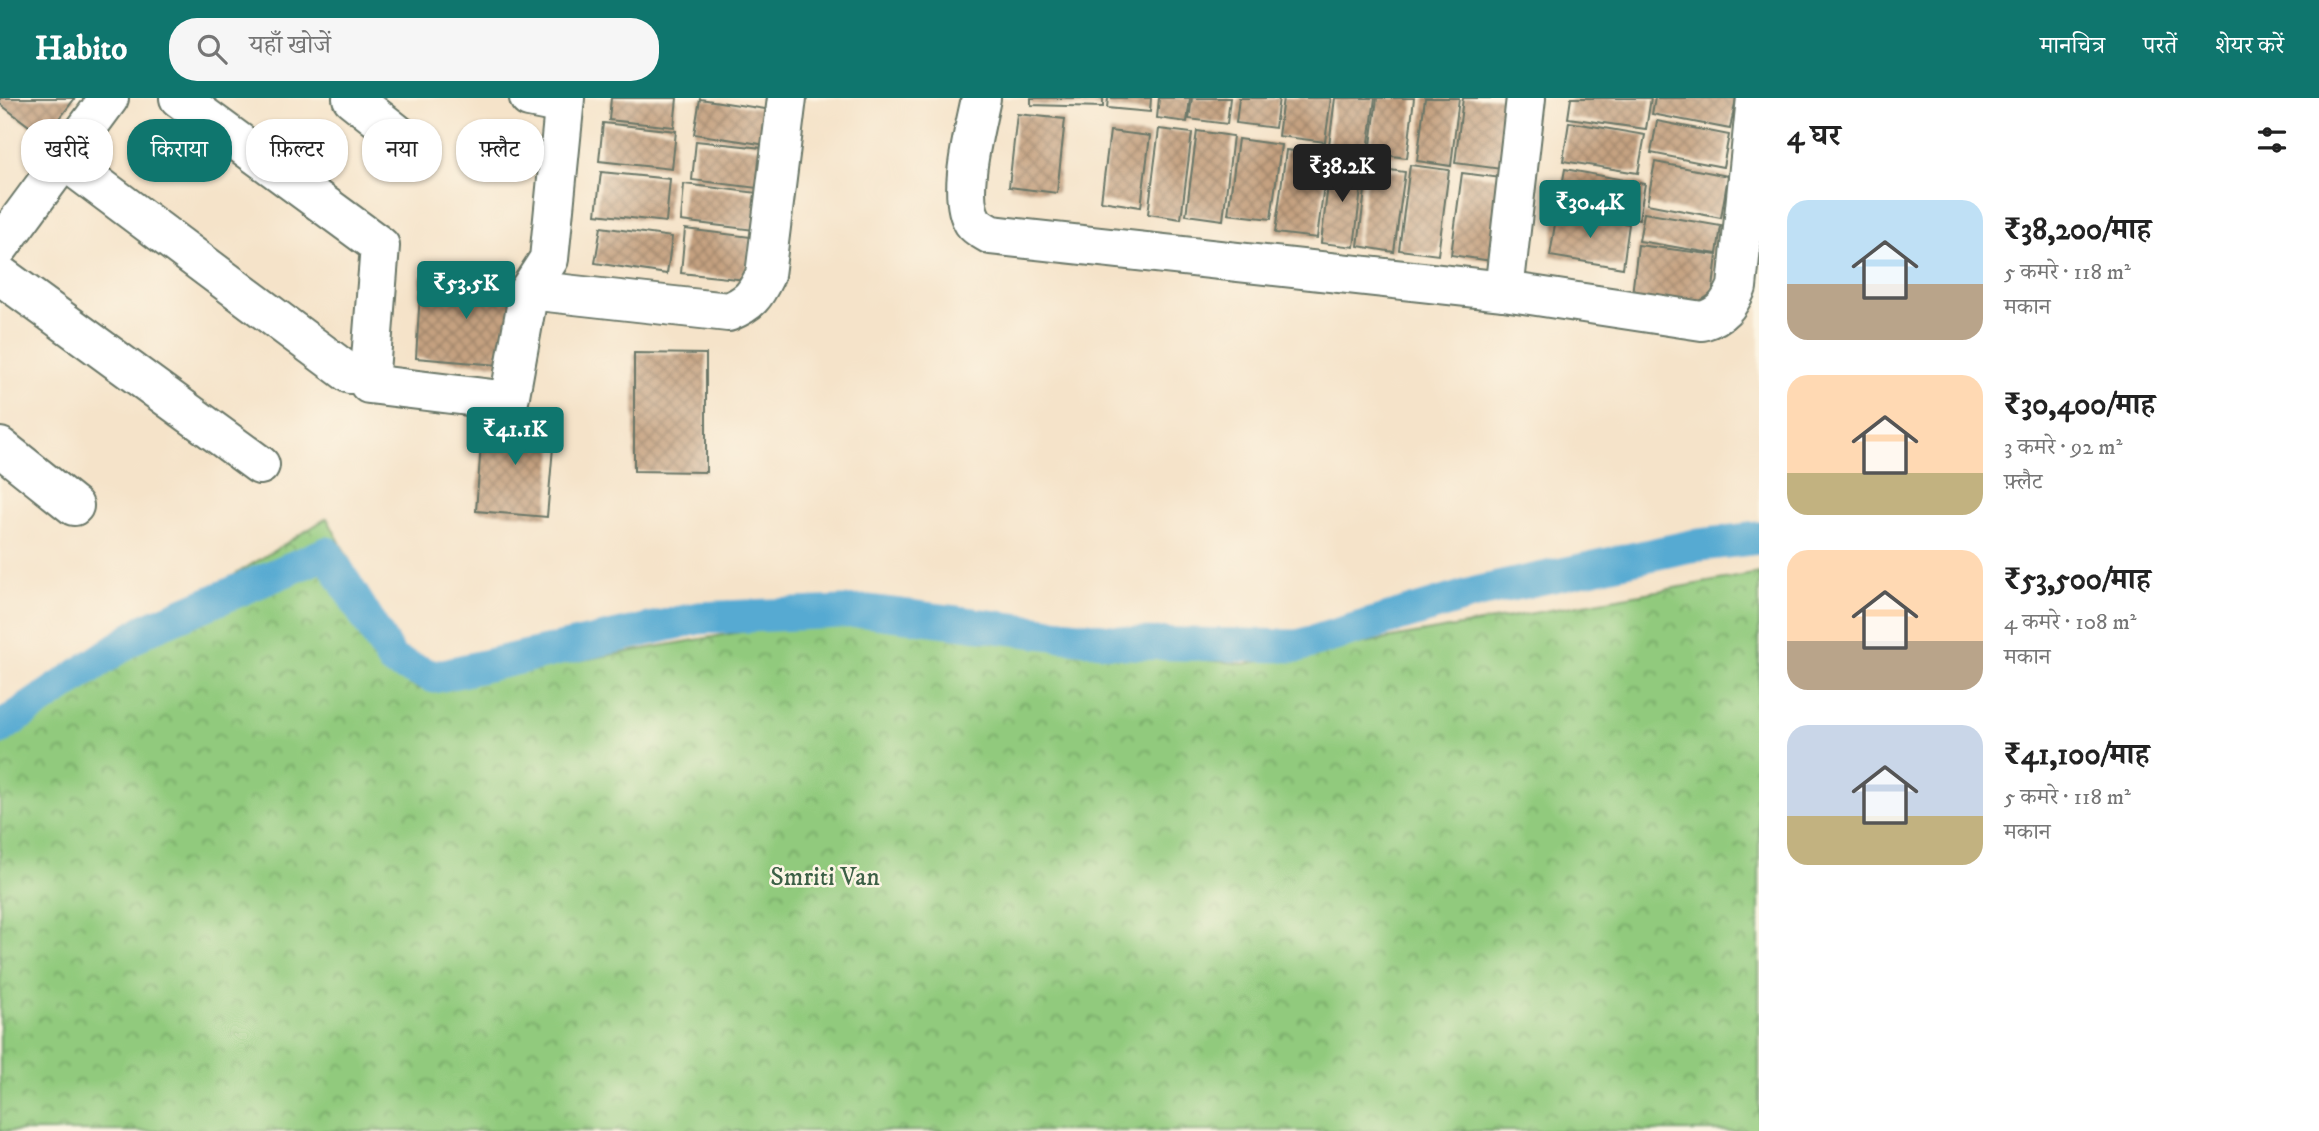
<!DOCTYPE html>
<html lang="hi">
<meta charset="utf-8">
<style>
body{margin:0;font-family:"IM FELL DW Pica","Noto Serif Devanagari",serif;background:#f6f6f6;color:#222;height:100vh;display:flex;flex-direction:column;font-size:26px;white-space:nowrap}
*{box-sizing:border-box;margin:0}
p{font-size:23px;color:#767676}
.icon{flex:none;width:38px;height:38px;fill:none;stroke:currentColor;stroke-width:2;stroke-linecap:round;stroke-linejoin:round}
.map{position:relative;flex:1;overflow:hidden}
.drawer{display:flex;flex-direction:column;background:#fff;width:560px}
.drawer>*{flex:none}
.hud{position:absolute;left:21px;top:21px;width:665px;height:63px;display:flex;gap:14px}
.price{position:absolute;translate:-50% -60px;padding:0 16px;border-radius:7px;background:#0f766e;color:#fff;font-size:23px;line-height:46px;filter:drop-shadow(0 2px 4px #0008)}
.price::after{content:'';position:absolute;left:50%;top:42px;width:21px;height:16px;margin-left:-10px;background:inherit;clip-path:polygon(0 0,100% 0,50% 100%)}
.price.on{background:#222;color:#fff}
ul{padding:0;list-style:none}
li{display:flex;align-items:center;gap:21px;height:175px;padding:0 28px}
li span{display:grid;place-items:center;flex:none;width:196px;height:140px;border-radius:21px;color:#555}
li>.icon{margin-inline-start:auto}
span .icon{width:84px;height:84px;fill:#fffc;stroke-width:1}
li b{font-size:30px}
h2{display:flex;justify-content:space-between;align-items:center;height:84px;padding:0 28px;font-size:30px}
.tag{padding:0 24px;border-radius:28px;background:#fff;box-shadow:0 2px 5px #0004;font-size:24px;line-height:63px}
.tag.on{background:#0f766e;color:#fff}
header{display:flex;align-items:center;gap:42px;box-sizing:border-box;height:98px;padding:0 35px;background:#0f766e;color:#fff}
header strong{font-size:33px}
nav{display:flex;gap:38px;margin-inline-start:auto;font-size:24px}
.search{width:490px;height:63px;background:#f6f6f6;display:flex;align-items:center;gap:18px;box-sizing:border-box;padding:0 24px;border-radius:28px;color:#767676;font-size:26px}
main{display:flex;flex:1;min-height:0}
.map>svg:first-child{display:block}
.park{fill:url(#park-crowns);stroke:#588458;stroke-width:2}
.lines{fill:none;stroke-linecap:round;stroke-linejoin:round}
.canal{stroke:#57aad2;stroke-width:33}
.building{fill:url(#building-cross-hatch)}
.minor-casing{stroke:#6a7768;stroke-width:42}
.minor{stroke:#fff;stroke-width:38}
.labels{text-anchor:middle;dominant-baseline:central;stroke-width:5;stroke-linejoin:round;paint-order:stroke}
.park-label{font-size:26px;fill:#3c6046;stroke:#fcf5e5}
</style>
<header>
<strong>Habito</strong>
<div class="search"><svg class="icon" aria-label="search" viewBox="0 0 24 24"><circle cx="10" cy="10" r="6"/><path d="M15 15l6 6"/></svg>यहाँ खोजें</div>
<nav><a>मानचित्र</a><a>परतें</a><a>शेयर करें</a></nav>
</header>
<main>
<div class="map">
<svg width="1759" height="1033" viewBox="0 0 1759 1033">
<defs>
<pattern id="park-crowns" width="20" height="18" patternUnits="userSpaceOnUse" patternTransform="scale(1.75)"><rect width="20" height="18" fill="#91ca7d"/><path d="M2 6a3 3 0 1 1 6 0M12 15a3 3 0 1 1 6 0" fill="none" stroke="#76a567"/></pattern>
<pattern id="building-cross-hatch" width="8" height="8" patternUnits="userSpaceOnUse" patternTransform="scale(1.75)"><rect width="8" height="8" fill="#c5a180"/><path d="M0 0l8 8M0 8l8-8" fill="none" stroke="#9f846a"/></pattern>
</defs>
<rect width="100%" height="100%" fill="#fcf5e5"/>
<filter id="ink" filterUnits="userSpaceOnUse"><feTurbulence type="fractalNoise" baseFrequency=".0143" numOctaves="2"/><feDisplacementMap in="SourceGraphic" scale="14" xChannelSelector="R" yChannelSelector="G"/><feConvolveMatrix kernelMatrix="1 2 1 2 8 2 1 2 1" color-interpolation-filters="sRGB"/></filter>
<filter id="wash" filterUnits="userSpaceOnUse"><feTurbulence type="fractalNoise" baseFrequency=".00686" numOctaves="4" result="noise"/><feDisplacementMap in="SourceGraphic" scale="28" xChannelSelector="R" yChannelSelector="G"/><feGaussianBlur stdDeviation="1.57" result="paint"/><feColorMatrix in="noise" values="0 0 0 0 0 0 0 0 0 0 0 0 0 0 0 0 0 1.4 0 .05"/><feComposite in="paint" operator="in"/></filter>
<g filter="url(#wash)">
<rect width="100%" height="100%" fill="#f5e3c9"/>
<polygon class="park" points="327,420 418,591 809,522 1245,566 1759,475 1759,1033 0,1033 0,621"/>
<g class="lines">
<polyline class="canal" points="0,630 145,532 327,455 393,563 434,579 699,520 867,513 1127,545 1298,548 1479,494 1691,448 1759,440"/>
</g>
<g id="blocks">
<g class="building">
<polygon points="0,0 75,0 45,40 0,6"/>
<polygon points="611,0 677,0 674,29 609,22"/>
<polygon points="1031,0 1103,0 1103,9 1031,7"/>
<polygon points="1108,0 1151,0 1150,14 1107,10"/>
<polygon points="1159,0 1190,0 1187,24 1157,20"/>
<polygon points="1192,0 1230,0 1227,26 1189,21"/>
<polygon points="1239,0 1279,0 1275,30 1236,25"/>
<polygon points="1283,0 1331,0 1325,44 1278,38"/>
<polygon points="1335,0 1375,0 1367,60 1328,55"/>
<polygon points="1377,0 1414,0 1407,60 1370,55"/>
<polygon points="1425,0 1459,0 1451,68 1417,63"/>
<polygon points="1463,0 1510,0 1501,71 1455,65"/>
<polygon points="1571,0 1651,0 1646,31 1568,20"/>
<polygon points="1655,0 1736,0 1730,31 1652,16"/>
<polygon points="700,1 772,12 767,47 694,36"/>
<polygon points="1017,16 1065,21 1057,95 1009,89"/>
<polygon points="1657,23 1729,37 1723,69 1651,55"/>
<polygon points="1569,24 1645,37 1638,75 1563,63"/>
<polygon points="603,25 676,33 672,71 599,63"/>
<polygon points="1159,31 1192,35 1181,121 1148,116"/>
<polygon points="1110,33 1150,38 1141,109 1101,103"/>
<polygon points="1197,33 1233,38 1223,122 1186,117"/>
<polygon points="1238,41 1281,47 1271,121 1228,116"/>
<polygon points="696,43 762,50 757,90 692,82"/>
<polygon points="1286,52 1328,57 1317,140 1275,135"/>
<polygon points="1331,62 1364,67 1354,149 1321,145"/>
<polygon points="1655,64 1728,78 1721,120 1647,106"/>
<polygon points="1410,67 1449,72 1438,157 1399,152"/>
<polygon points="1368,69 1405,74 1394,154 1358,148"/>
<polygon points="1565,71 1645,86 1639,121 1559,105"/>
<polygon points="601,74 670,81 666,124 596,116"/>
<polygon points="1462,75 1502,80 1492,163 1451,157"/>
<polygon points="684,86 758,95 754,132 681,123"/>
<polygon points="1557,113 1629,126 1623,170 1550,158"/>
<polygon points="1644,115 1721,128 1717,156 1639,143"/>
<polygon points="601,129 672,139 667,176 595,165"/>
<polygon points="685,131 751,139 746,182 681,175"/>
<polygon points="1638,147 1717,157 1710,215 1631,205"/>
<polygon points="421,178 515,186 510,268 416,260"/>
<polygon points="634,255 706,256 706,374 634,373"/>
<polygon points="483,320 555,326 547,419 476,413"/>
</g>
</g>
</g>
<g filter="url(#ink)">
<use href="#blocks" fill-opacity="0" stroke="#6a7768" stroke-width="2"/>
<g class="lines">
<defs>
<g id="minor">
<polyline points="179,0 380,148 369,286 509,303 529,192 549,161 565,0"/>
<polyline points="352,0 415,50"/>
<polyline points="529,0 564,7"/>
<path d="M981,0C975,31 956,98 973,124C977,130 985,133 991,137L1504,193L1702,223C1722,217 1729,207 1737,189L1756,0"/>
<polyline points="64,62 350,276"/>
<polyline points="0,148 109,0"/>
<polyline points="0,177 260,367"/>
<path d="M529,192L728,214C750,205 755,198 765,177L787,0"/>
<polyline points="1504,193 1526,0"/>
<polyline points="0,349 74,408"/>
</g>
</defs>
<use href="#minor" class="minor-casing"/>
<use href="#minor" class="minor"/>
</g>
</g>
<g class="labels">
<g class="park-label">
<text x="825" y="779">Smriti Van</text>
</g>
</g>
</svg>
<b class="price on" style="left:1342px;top:106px">₹38.2K</b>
<b class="price" style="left:1590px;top:142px">₹30.4K</b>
<b class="price" style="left:466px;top:223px">₹53.5K</b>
<b class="price" style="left:515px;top:369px">₹41.1K</b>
<div class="hud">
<a class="tag">खरीदें</a>
<a class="tag on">किराया</a>
<a class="tag">फ़िल्टर</a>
<a class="tag">नया</a>
<a class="tag">फ़्लैट</a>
</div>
</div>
<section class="drawer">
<h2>4 घर<svg class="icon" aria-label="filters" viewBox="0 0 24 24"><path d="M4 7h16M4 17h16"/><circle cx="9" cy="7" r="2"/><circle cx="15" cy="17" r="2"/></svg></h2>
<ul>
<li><span style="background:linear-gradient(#bfe0f5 60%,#b9a48a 0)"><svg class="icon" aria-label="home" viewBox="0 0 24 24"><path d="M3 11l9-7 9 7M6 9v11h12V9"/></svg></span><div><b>₹38,200/माह</b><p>5 कमरे · 118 m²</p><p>मकान</p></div></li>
<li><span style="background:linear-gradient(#ffd9b3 70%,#c2b280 0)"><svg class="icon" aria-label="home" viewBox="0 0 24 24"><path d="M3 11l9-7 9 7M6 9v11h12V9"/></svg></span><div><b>₹30,400/माह</b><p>3 कमरे · 92 m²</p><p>फ़्लैट</p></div></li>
<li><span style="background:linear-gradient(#ffd9b3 65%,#b9a48a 0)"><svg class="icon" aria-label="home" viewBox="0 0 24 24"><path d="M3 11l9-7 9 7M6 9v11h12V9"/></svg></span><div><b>₹53,500/माह</b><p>4 कमरे · 108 m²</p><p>मकान</p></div></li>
<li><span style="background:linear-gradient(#c9d6e8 65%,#c2b280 0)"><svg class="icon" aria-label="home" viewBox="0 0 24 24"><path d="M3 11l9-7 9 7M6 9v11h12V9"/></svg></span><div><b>₹41,100/माह</b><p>5 कमरे · 118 m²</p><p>मकान</p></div></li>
</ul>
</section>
</main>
